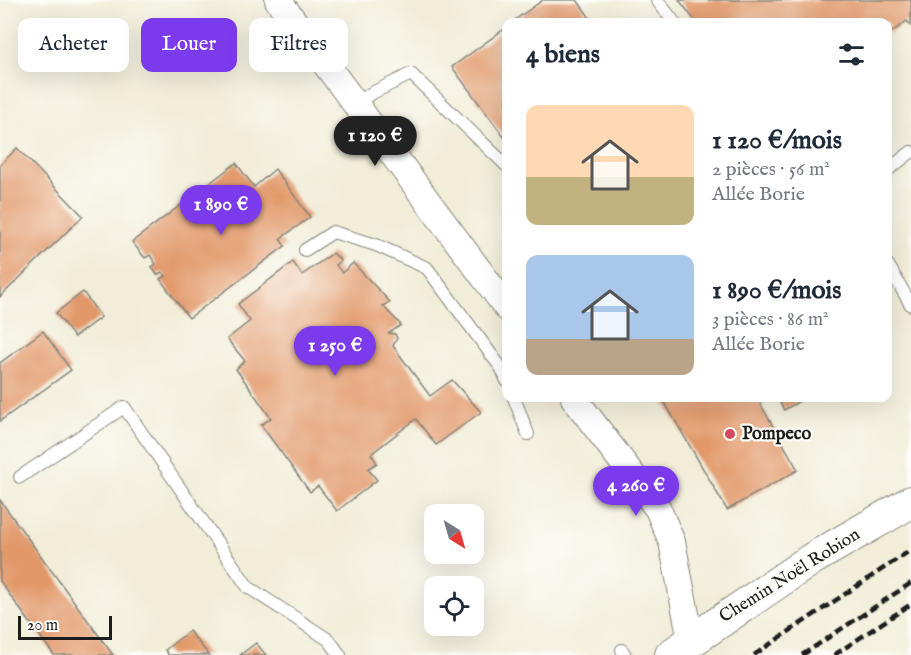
<!DOCTYPE html>
<html lang="fr">
<meta charset="utf-8">
<style>
body{margin:0;font-family:"IM FELL English",serif;background:#f6f6f7;color:#1f2937;height:100vh;display:flex;flex-direction:column;font-size:22px;white-space:nowrap}
*{box-sizing:border-box;margin:0}
p{font-size:20px;color:#747a83}
.icon{flex:none;width:33px;height:33px;fill:none;stroke:currentColor;stroke-width:2;stroke-linecap:round;stroke-linejoin:round}
.map{position:relative;flex:1;overflow:hidden}
.sheet{position:absolute;left:502px;top:18px;width:390px;height:384px;display:flex;flex-direction:column;background:#fff;border-radius:12px;box-shadow:0 6px 24px #0002}
.sheet>*{flex:none}
.guide{position:absolute;left:18px;top:18px;width:394px;height:54px;display:flex;gap:12px}
.needle{width:39px;rotate:143deg}
.fabs{position:absolute;left:424px;top:504px;display:grid;gap:12px}
.fabs a{display:grid;place-items:center;width:60px;height:60px;border-radius:12px;background:#fff;box-shadow:0 6px 24px #0002;font-size:30px}
.scale{position:absolute;left:18px;bottom:15px;width:94px;box-sizing:border-box;padding-left:6px;border:3px solid #1c1c1c;border-top:0;font-size:16px;line-height:21px;white-space:nowrap;color:#1c1c1c;-webkit-text-stroke:4px #fdfcf7;paint-order:stroke}
.price{position:absolute;translate:-50% -51px;padding:0 14px;border-radius:21px;background:#7c3aed;color:#fff;font-size:20px;line-height:39px;filter:drop-shadow(0 2px 3px #0008)}
.price::after{content:'';position:absolute;left:50%;top:36px;width:18px;height:14px;margin-left:-9px;background:inherit;clip-path:polygon(0 0,100% 0,50% 100%)}
.price.current{background:#222;color:#fff}
ul{padding:0;list-style:none}
li{display:flex;align-items:center;gap:18px;height:150px;padding:0 24px}
li span{display:grid;place-items:center;flex:none;width:168px;height:120px;border-radius:12px;color:#555}
li>.icon{margin-inline-start:auto}
span .icon{width:72px;height:72px;fill:#fffc;stroke-width:1}
li b{font-size:26px}
h2{display:flex;justify-content:space-between;align-items:center;height:72px;padding:0 24px;font-size:26px}
.pill{padding:0 21px;border-radius:12px;background:#fff;box-shadow:0 6px 24px #0002;font-size:21px;line-height:54px}
.pill.current{background:#7c3aed;color:#fff}
.map>svg:first-child{display:block}
.building{fill:#e29869}
.lines{fill:none;stroke-linecap:round;stroke-linejoin:round}
.service-casing{stroke:#86847a;stroke-width:14}
.minor-casing{stroke:#86847a;stroke-width:28}
.tertiary-casing{stroke:#86847a;stroke-width:34}
.service{stroke:#fff;stroke-width:12}
.minor{stroke:#fff;stroke-width:26}
.tertiary{stroke:#fff;stroke-width:32}
.rail{stroke:#1c1c1c;stroke-width:4.5;stroke-dasharray:9 4.5;stroke-linecap:butt}
.poi-dot{fill:#d1495b;stroke:#fdfcf7;stroke-width:2}
.labels{text-anchor:middle;dominant-baseline:central;stroke-width:4.5;stroke-linejoin:round;paint-order:stroke}
.poi-label{font-size:18px;font-weight:bold;fill:#1c1c1c;stroke:#fdfcf7;text-anchor:start}
.street-label{font-size:18px;fill:#1c1c1c;stroke:#fdfcf7}
</style>
<div class="map">
<svg width="911" height="655" viewBox="0 0 911 655">
<rect width="100%" height="100%" fill="#fdfcf7"/>
<filter id="ink" filterUnits="userSpaceOnUse"><feTurbulence type="fractalNoise" baseFrequency=".0167" numOctaves="2"/><feDisplacementMap in="SourceGraphic" scale="12" xChannelSelector="R" yChannelSelector="G"/><feConvolveMatrix kernelMatrix="1 2 1 2 8 2 1 2 1" color-interpolation-filters="sRGB"/></filter>
<filter id="wash" filterUnits="userSpaceOnUse"><feTurbulence type="fractalNoise" baseFrequency=".008" numOctaves="4" result="noise"/><feDisplacementMap in="SourceGraphic" scale="24" xChannelSelector="R" yChannelSelector="G"/><feGaussianBlur stdDeviation="1.35" result="paint"/><feColorMatrix in="noise" values="0 0 0 0 0 0 0 0 0 0 0 0 0 0 0 0 0 1.4 0 .05"/><feComposite in="paint" operator="in"/></filter>
<g filter="url(#wash)">
<rect width="100%" height="100%" fill="#f1edd8"/>
<g id="blocks">
<g class="building">
<polygon points="543,0 577,0 593,22 512,22"/>
<polygon points="679,0 911,0 911,26 907,21 888,35 888,22 696,22"/>
<polygon points="507,27 507,141 452,67"/>
<polygon points="17,148 83,216 0,297 0,165"/>
<polygon points="236,163 254,187 275,169 310,217 280,239 285,246 189,318 160,279 166,276 162,272 157,275 152,267 156,264 150,255 145,258 132,242"/>
<polygon points="333,253 341,261 336,265 342,273 353,263 390,302 383,306 401,325 389,333 395,334 397,338 393,346 430,396 452,380 481,412 436,445 416,419 371,454 377,463 368,469 377,480 337,511 318,486 310,492 261,425 271,418 236,369 245,361 227,339 250,321 238,304 293,262 302,275"/>
<polygon points="83,292 101,317 74,337 56,313"/>
<polygon points="43,331 71,370 0,421 0,363"/>
<polygon points="662,398 757,398 798,470 727,510"/>
<polygon points="777,398 805,398 784,410"/>
<polygon points="0,500 51,570 113,655 54,655 12,598 0,581"/>
<polygon points="189,631 209,655 169,655 165,650"/>
<polygon points="256,643 266,655 240,655"/>
</g>
</g>
</g>
<g filter="url(#ink)">
<use href="#blocks" fill-opacity="0" stroke="#86847a" stroke-width="1.5"/>
<g class="lines">
<defs>
<g id="service">
<polyline points="657,0 674,22"/>
<polyline points="356,105 370,94 411,74 507,166"/>
<polyline points="888,170 911,152"/>
<polyline points="305,250 333,232 376,245 427,268 502,369 507,381"/>
<polyline points="888,265 911,305"/>
<polyline points="514,398 528,434"/>
<polyline points="20,477 124,407 248,587 329,640 340,655"/>
<polyline points="622,650 625,655"/>
</g>
<g id="minor">
<polyline points="278,0 507,308"/>
<polyline points="574,398 658,509 672,542 691,640"/>
</g>
<polyline id="tertiary" points="671,655 812,559 911,502"/>
</defs>
<use href="#service" class="service-casing"/>
<use href="#minor" class="minor-casing"/>
<use href="#tertiary" class="tertiary-casing"/>
<use href="#service" class="service"/>
<use href="#minor" class="minor"/>
<use href="#tertiary" class="tertiary"/>
<g class="rail">
<polyline points="754,655 911,550"/>
<polyline points="802,655 911,583"/>
<polyline points="834,655 911,604"/>
</g>
</g>
</g>
<circle class="poi-dot" cx="730" cy="434" r="6"/>
<g class="labels">
<g class="poi-label">
<text x="742" y="434">Pompeco</text>
</g>
<g class="street-label">
<text transform="translate(790 576) rotate(-32)">Chemin Noël Robion</text>
</g>
</g>
</svg>
<div class="fabs">
<a><svg class="needle" viewBox="-14 -14 28 28"><path d="M0-13l5 13h-10z" fill="#e53935"/><path d="M0 13l5-13h-10z" fill="#747a83"/></svg></a>
<a><svg class="icon" aria-label="locate" viewBox="0 0 24 24"><circle cx="12" cy="12" r="6"/><path d="M12 2v4M12 18v4M2 12h4M18 12h4"/></svg></a>
</div>
<div class="scale">20 m</div>
<b class="price current" style="left:375px;top:167px">1 120 €</b>
<b class="price" style="left:221px;top:236px">1 890 €</b>
<b class="price" style="left:335px;top:377px">1 250 €</b>
<b class="price" style="left:636px;top:517px">4 260 €</b>
<div class="guide">
<a class="pill">Acheter</a>
<a class="pill current">Louer</a>
<a class="pill">Filtres</a>
</div>
<section class="sheet">
<h2>4 biens<svg class="icon" aria-label="filters" viewBox="0 0 24 24"><path d="M4 7h16M4 17h16"/><circle cx="9" cy="7" r="2"/><circle cx="15" cy="17" r="2"/></svg></h2>
<ul>
<li><span style="background:linear-gradient(#ffd9b3 60%,#c2b280 0)"><svg class="icon" aria-label="home" viewBox="0 0 24 24"><path d="M3 11l9-7 9 7M6 9v11h12V9"/></svg></span><div><b>1 120 €/mois</b><p>2 pièces · 56 m²</p><p>Allée Borie</p></div></li>
<li><span style="background:linear-gradient(#a9c7e8 70%,#b9a48a 0)"><svg class="icon" aria-label="home" viewBox="0 0 24 24"><path d="M3 11l9-7 9 7M6 9v11h12V9"/></svg></span><div><b>1 890 €/mois</b><p>3 pièces · 86 m²</p><p>Allée Borie</p></div></li>
</ul>
</section>
</div>
